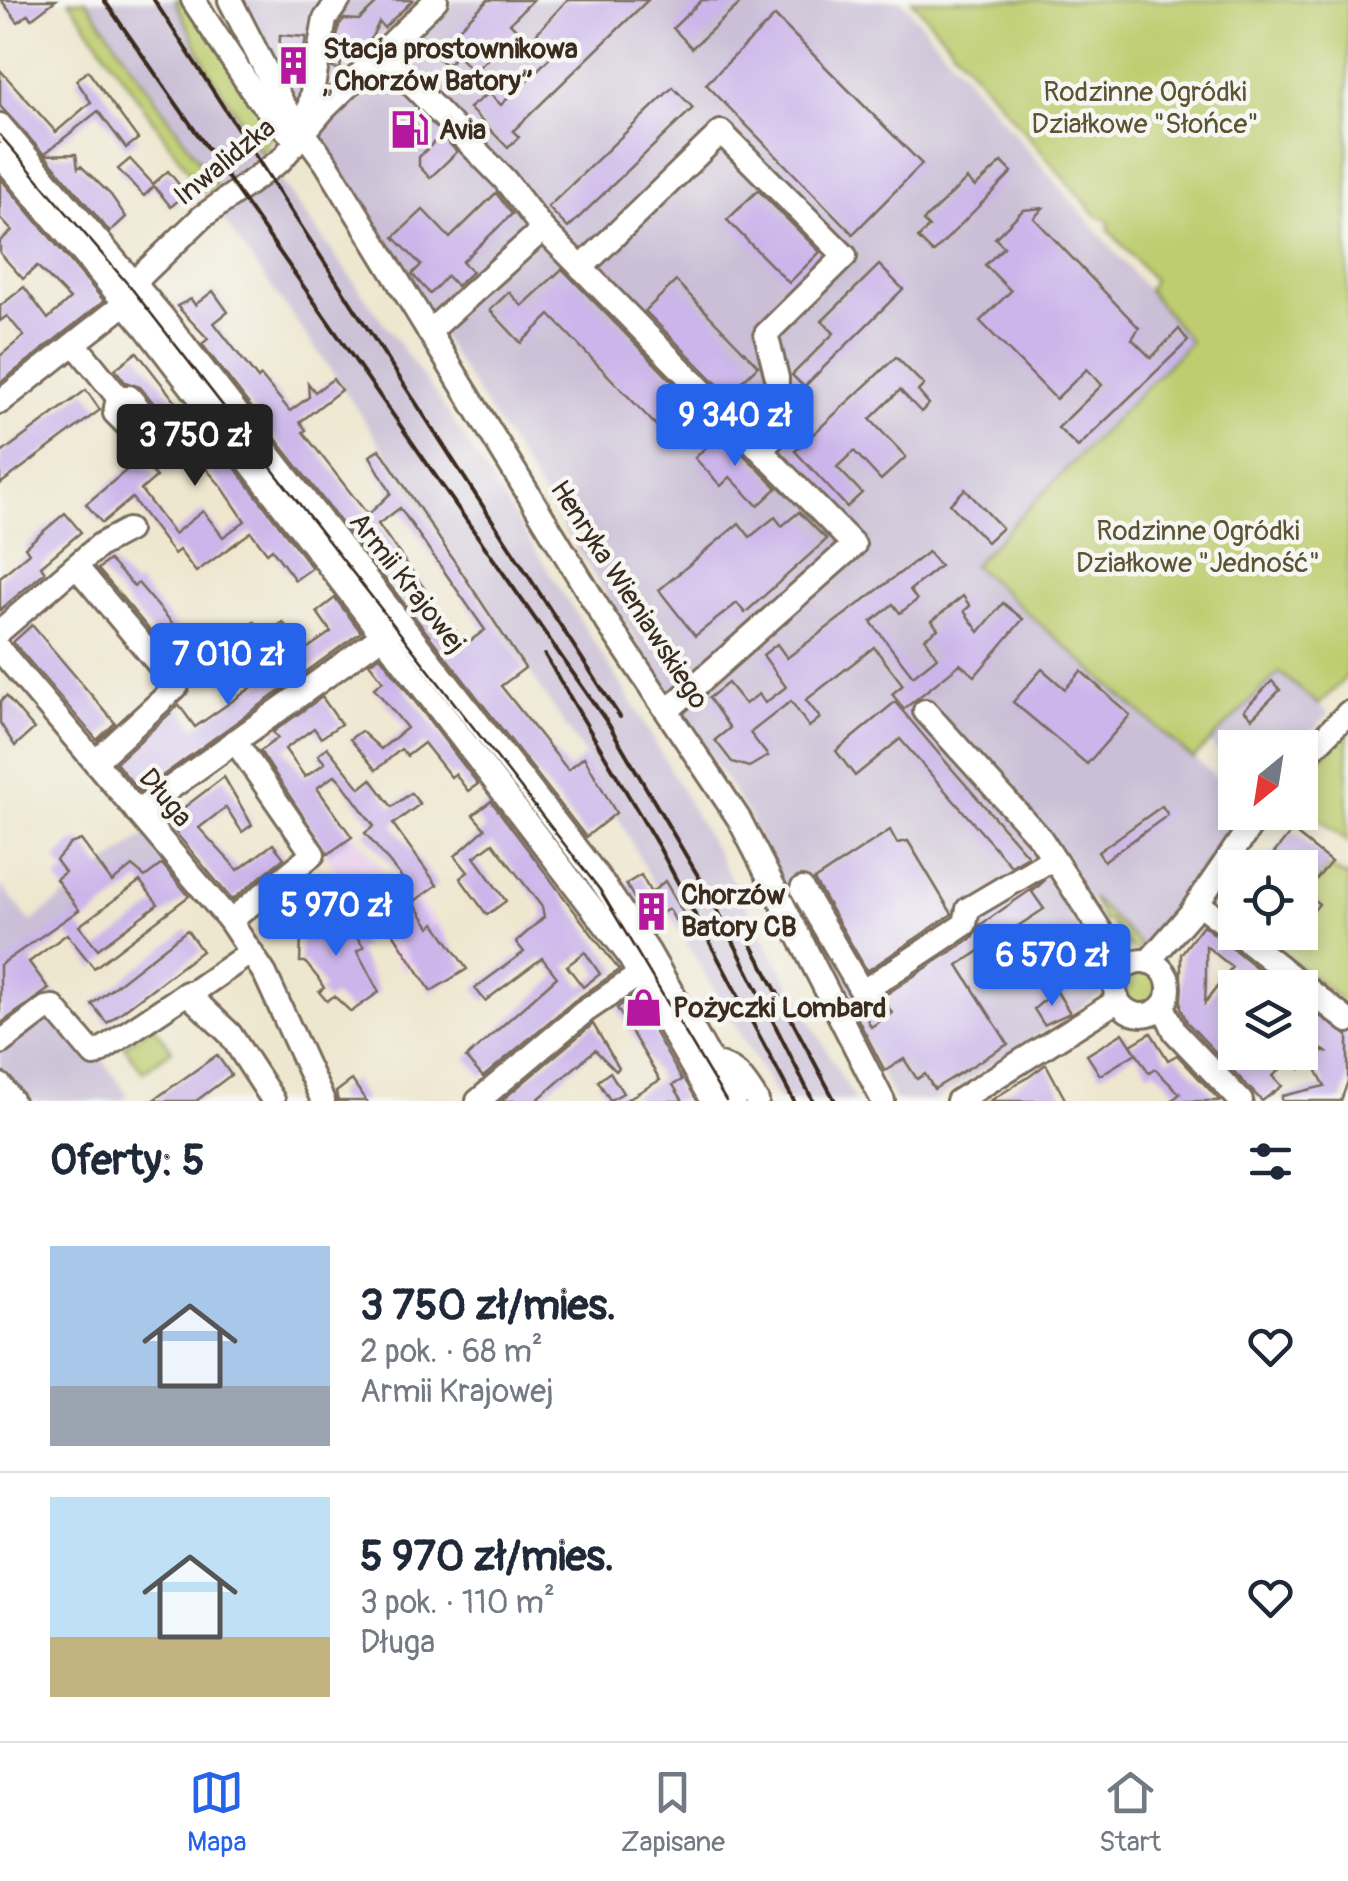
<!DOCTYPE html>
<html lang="pl">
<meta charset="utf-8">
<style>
body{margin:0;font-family:Pangolin,sans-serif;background:#f2f2f3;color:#1f2937;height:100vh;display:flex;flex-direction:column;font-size:38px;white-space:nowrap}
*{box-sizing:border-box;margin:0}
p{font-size:32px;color:#747a83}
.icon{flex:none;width:55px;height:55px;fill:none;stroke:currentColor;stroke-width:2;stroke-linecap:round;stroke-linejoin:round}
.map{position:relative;height:1101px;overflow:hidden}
.details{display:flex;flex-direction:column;background:#fff;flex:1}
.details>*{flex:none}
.needle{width:65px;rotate:210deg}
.fabs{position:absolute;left:1218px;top:730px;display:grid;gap:20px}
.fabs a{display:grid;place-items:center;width:100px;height:100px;border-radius:0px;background:#fff;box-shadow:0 5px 15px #0003;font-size:50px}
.price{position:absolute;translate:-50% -85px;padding:0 22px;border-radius:10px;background:#2563eb;color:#fff;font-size:32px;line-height:65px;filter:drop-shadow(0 2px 5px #0008)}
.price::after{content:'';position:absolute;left:50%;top:60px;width:30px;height:22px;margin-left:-15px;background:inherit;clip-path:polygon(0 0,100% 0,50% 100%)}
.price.active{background:#222;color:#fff}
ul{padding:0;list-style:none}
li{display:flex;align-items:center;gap:30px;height:250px;padding:0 50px}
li+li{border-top:2px solid #e0e1e3}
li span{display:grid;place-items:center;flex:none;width:280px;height:200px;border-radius:0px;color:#555}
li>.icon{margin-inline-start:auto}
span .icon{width:120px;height:120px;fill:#fffc;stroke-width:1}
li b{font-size:42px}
h2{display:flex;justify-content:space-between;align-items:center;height:120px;padding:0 50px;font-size:42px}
.dock{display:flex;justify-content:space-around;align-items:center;height:140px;border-top:2px solid #e0e1e3;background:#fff;font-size:28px;color:#747a83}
.dock a{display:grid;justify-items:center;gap:5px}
.dock .active{color:#2563eb}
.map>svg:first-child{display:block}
.built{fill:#ead1ec}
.industrial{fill:#cabfd6}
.green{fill:#becd6f;stroke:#7c7c46;stroke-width:2.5}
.building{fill:#cbb5ea;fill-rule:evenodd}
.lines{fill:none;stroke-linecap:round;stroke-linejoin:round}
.minor-casing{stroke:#7a6c5c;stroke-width:28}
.minor{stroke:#fff;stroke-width:22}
.tram{stroke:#3b2a1e;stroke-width:2.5}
.rail{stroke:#3b2a1e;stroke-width:4}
.labels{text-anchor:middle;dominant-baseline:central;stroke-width:9;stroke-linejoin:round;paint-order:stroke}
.poi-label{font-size:28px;font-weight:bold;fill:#3b2a1e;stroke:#f6f6f2;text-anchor:start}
.park-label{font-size:28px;fill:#5c5332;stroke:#f6f6f2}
.street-label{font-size:28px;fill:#3b2a1e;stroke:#f6f6f2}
</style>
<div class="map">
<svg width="1348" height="1101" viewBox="0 0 1348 1101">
<rect width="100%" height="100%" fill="#f6f6f2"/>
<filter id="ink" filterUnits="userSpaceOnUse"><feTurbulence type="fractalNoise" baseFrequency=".01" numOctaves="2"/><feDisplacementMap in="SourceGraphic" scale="20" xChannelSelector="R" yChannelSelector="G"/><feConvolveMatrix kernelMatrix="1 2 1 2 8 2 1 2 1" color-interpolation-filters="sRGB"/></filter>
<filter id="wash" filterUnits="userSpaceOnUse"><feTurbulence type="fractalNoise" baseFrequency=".0048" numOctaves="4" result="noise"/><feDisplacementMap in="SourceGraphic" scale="40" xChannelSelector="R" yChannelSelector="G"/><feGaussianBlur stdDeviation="2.25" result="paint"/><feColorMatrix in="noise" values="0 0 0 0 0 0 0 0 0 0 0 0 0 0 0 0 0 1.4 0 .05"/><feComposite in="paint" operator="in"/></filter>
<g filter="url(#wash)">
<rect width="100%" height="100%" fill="#eee7cf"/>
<polygon class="built" points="355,834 408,904 418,900 448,936 403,971 326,856"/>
<g class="industrial">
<polygon points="86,0 175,0 209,71 262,154 217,186"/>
<polygon points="218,0 418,0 341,76 323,85 305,104 288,101 257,78"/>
<polygon points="455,0 901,0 1191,342 974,565 1235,794 1238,820 1143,948 1092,898 1068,913 1106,974 1102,994 934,1101 896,1101 795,916 748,815 324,154 319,133"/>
<polygon points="274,172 437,396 634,705 855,1101 780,1101 675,924 584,754 333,373 219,214"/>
<polygon points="1279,672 1329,714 1296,747 1235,748 1235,767 1209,743"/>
<polygon points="146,834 166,859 163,863 32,961 128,1095 120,1101 0,1101 0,884 31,922"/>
</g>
<g class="green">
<polygon points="69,0 86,0 217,186 203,192"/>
<polygon points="175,0 188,0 276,128 262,154 209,71"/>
<polygon points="912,0 1348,0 1348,675 1319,705 1279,672 1193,759 973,565 1190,342 1148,290 1153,280 1109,230 1109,221 1095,214"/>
<polygon points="1348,729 1348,842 1300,803 1300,780"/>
<path d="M1238,820C1229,846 1162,943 1137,951L1125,944L1109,920L1104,922L1092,898L1143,947Z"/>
<polygon points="1327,867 1348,877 1348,1005 1274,946 1278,942 1285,947 1318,904 1305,893"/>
<circle cx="1141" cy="988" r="16"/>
<polygon points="153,1025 172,1050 143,1072 124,1046"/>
</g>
<g id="blocks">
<g class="building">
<polygon points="1,0 56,0 31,19 28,14 18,22"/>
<polygon points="380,0 413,0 384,28 379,22 369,43 344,43 340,69 332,68 339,25 344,19 359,20"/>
<polygon points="488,0 533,0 510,23 517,30 474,72 457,55 446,66 433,53"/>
<polygon points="567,0 648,0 513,131 519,137 508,148 469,108 489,93 501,105 556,52 537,33"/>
<polygon points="702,0 744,0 692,48 673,28"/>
<polygon points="775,16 922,164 853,234 706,84"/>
<polygon points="280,35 306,37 298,83 289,82 279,63"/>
<polygon points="0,70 56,132 91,102 76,80 88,71 138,139 126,148 98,111 44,154 0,106"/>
<polygon points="673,87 693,108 568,228 548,207"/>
<polygon points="441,135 457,152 430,178 419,166 419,157"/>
<polygon points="76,154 78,168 81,166 111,195 126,217 110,232 45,155"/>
<polygon points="130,159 153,184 168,171 186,193 171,207 154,186 144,196 118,169"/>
<polygon points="1002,162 1012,172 933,253 918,238 929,227 923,221 967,179 975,187"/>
<polygon points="0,178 104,301 0,383 0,356 24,336 7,316 0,321 0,306 24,287 48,319 70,299 37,266 23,279 0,253 0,241 12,231 0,218"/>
<polygon points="758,190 820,252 789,283 727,220"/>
<polygon points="496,193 512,214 462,262 472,272 457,286 447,276 430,294 412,274 421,265 394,237 423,210 450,238"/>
<polygon points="1043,208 1034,218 1139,328 1132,339 1151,358 1179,329 1188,341 1078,447 1058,428 1102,385 1087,369 1056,399 980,321 1011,291 985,265 1004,247 995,238 1023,210"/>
<polygon points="879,265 903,289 804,387 792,375 834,333 822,321"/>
<polygon points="562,269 698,408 668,438 550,315 521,343 490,310 509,292 522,306"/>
<polygon points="676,281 758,366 728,395 645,311"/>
<path d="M213,291L228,312L214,323L258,379L261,376L290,411L309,397L308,383L315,392L333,379L341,390L300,422L306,430L303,432L368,515L391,493L370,456L379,449L384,455L525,668L501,686L568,770L584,757L616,813L586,837L202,344L208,339L177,306L191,299L195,305ZM400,508L485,630L467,643L429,603L424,588L378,524Z"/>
<polygon points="137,352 195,427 205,437 209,434 312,568 295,580 272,549 267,553 251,532 196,572 179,550 174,554 132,498 102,523 86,504 140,459 156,477 141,490 174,534 203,511 223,537 245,521 222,487 180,439 176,442 167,430 163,414 140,387 125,382 115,369"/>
<polygon points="896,357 924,385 918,391 929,404 921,412 900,390 870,419 906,457 881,480 854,451 837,467 862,493 847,507 795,451"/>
<polygon points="86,390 100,410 0,484 0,454"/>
<polygon points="721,432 777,488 758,506 730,477 721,486 695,458"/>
<polygon points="965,489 1002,528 987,542 950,504"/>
<polygon points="799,512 826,539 824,542 745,613 737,603 695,636 659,590 739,523 750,537 775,517 782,526"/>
<polygon points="65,513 81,532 41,566 45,572 0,610 0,577 29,553 25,547"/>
<polygon points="928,552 940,566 910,590 917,600 900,613 893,604 871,622 913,676 937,657 925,638 938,629 932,621 963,596 970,606 964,611 979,632 1003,603 1023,619 975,676 960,664 904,709 892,694 903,685 874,647 806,700 820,718 809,727 791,701 750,733 768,756 749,767 732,762 715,740 730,728 709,698 728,683 745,704 759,694 765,703 786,687 763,655 777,644 787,658"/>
<polygon points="109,560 134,586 138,583 204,660 187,674 98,569"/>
<polygon points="335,598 361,632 140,792 116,763 179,705 195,727 331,632 317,612"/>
<polygon points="254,622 265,635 283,622 290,632 248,662 230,638"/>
<polygon points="32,625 115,723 97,740 13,642"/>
<polygon points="380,656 478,784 468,791 455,774 451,777 424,743 407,756 401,749 376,770 350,739 361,731 381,749 407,728 374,688 383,681 369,663"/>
<polygon points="1042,669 1065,689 1081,671 1130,715 1087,764 1013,702"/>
<polygon points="1272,681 1280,690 1252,718 1244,710"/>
<polygon points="6,696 34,729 15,746 0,723 0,702"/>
<polygon points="322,697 341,724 321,738 314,728 285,749 305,777 325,763 318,755 327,747 360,788 371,779 392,807 411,793 420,804 393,824 437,885 412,903 398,884 404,880 365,833 374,826 340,780 335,775 317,788 352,837 328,854 260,751 278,738 273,732"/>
<polygon points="895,702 945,761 1028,856 1011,866 900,739 855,776 836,751"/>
<polygon points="224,777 252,825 242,832 226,807 199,828 238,870 273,844 284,858 232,900 166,821"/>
<path d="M491,801L619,970L574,1001L483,1077L466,1058L557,977L542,958L485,1001L475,988L524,952L516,942L544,917L542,907L493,843L474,857L506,901L487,915L460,878L468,872L455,856L485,829L473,815ZM585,952L600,974L583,987L567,966Z"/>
<polygon points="1162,806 1168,815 1104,861 1098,852"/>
<polygon points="890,830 897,843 908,841 952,914 867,971 814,880"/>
<polygon points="1292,831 1331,862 1305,893 1319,904 1300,928 1300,868 1262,868"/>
<path d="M81,840L112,882L132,866L145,877L162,864L189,896L94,968L67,934L29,962L49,989L0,1024V965L79,910L56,879L65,872L56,860L70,844ZM140,881L158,904L98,949L79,926Z"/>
<polygon points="641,875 651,893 665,881 684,915 675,920 669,909 647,921 626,884"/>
<polygon points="1045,880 1032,892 1044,909 958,965 1008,1044 934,1089 925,1074 917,1079 904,1059 885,1071 852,1008 860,1006 871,1027 892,1013 882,997 973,937 980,925"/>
<polygon points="415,904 430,927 435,923 467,969 431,991 389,927 390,921"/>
<polygon points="328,913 346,918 353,927 350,929 364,947 357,951 379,992 351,1012 334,996 327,1001 319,992 324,988 318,978 305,962 300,962 301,936 295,927 313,914"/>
<path d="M1203,925L1282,988H1235V1015L1224,1025L1235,1038V1052H1245L1262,1069L1283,1052H1326L1300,1033V1002L1348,1036V1081L1341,1101H1282V1096L1325,1086L1311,1060L1301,1069L1291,1059L1273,1076L1282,1086L1262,1101L1187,1022L1181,1008V954ZM1206,946L1232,967L1205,1003L1206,980Z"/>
<polygon points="187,930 202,951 107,1023 92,1004"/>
<polygon points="1056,990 1070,1013 1044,1025 1034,1009"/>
<polygon points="634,996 682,1080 673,1085 683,1101 624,1101 660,1080 617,1008"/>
<polygon points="593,1024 619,1068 616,1071 595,1050 536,1101 501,1101"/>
<polygon points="1123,1033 1136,1053 1100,1075 1087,1055"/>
<polygon points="1151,1033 1168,1060 1177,1055 1220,1101 1171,1101 1180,1094 1155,1069 1149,1073 1131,1045"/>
<polygon points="217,1055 231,1075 196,1101 152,1101"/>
<polygon points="1046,1064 1066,1101 990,1101 1030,1076"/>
<polygon points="610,1072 623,1093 610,1100 598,1081"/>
<polygon points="352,1080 366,1101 338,1101 336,1092"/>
</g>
</g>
</g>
<g filter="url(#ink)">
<use href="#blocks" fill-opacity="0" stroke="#7a6c5c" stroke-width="2.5"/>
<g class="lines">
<defs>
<g id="minor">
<polyline points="193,0 256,96 287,131"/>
<polyline points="230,0 283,104 326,163 603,616 739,819 883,1101"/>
<polyline points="382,54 505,180 543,229"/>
<polyline points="0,125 161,315 602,882 648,951 734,1101"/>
<polyline points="306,126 325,19 339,0"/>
<polyline points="0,155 146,328 627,953 712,1101"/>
<polyline points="581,268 721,132 845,256 766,334 777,378 776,435 761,450"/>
<polyline points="429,332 543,229 854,545 668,710"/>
<polyline points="75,344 118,397 129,397 152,424 151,439 144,442 115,413 118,397"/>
<polyline points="0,402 118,309 142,275 202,217 281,160 324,109 436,0"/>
<polyline points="76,566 177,686 95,762"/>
<polyline points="0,631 100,545 128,530"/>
<polyline points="0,650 230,921 265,974 323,1101"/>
<polyline points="925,711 1041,839 1124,967"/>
<polyline points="1300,761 1348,713"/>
<polyline points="137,812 393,628"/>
<polyline points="802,889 862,992 965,924 968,909 1052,859"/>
<polyline points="1198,903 1235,931"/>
<polyline points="230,921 313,854 235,741"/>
<polyline points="1236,932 1348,1021"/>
<circle cx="1142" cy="988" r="27"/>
<polyline points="1148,962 1190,914 1260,812"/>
<polyline points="189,995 251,952"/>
<polyline points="1163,1006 1175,1032 1241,1101"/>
<polyline points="0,1043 46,1008 53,1007 94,1055 187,993 230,1034 273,1100"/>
<path d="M712,1064C735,1065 746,1083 757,1101"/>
<polyline points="0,1085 12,1101"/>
<polyline points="478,1101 584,1012 649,968"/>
<polyline points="958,1101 1117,1001"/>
</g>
</defs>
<use href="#minor" class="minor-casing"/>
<use href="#minor" class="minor"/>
<polyline class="tram" points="0,135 132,289 600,890 726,1101"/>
<g class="rail">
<polyline points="104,0 609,725 714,903 813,1101"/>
<polyline points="154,0 620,717"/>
<polyline points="545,655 659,847 794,1101"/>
<polyline points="748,938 835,1101"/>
</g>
</g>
</g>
<defs>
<symbol id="building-bare" viewBox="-9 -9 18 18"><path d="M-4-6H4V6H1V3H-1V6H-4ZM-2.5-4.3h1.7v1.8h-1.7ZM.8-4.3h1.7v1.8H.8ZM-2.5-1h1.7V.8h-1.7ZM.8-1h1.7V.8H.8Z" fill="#b5179e" stroke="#f6f6f2" stroke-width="2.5" paint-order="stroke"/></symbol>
<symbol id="fuel-bare" viewBox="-9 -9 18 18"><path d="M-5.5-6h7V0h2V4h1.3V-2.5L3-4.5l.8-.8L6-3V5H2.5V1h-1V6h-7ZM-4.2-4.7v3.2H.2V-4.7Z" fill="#b5179e" stroke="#f6f6f2" stroke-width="2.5" paint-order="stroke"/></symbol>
<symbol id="shop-bare" viewBox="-9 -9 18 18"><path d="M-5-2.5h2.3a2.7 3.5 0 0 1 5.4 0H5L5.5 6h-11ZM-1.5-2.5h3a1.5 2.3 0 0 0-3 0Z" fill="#b5179e" stroke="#f6f6f2" stroke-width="2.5" paint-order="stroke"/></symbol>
</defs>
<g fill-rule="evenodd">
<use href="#building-bare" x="266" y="38" width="55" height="55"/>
<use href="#fuel-bare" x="382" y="102" width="55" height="55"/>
<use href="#building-bare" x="624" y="884" width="55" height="55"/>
<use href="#shop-bare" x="616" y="980" width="55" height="55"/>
</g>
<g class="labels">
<g class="poi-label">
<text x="323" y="49">Stacja prostownikowa<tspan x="323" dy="32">„Chorzów Batory”</tspan></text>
<text x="439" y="130">Avia</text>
<text x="681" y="895">Chorzów<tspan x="681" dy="32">Batory CB</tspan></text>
<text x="673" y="1008">Pożyczki Lombard</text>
</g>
<g class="park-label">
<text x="1145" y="92">Rodzinne Ogródki<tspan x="1145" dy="32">Działkowe "Słońce"</tspan></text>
<text x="1198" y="531">Rodzinne Ogródki<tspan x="1198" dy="32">Działkowe "Jedność"</tspan></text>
</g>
<g class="street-label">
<text transform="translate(225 162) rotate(-39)">Inwalidzka</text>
<text transform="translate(407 583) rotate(52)">Armii Krajowej</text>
<text transform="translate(629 595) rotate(57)">Henryka Wieniawskiego</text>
<text transform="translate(165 798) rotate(50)">Długa</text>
</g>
</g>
</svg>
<div class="fabs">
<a><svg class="needle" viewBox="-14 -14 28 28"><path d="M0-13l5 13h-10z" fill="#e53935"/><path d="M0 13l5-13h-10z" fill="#747a83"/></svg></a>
<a><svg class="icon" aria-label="locate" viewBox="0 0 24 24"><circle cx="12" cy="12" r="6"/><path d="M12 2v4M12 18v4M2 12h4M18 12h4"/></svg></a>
<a><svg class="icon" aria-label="layers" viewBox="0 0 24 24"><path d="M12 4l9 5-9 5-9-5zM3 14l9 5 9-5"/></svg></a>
</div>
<b class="price" style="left:735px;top:469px">9 340 zł</b>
<b class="price active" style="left:195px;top:489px">3 750 zł</b>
<b class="price" style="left:228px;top:708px">7 010 zł</b>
<b class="price" style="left:336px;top:959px">5 970 zł</b>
<b class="price" style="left:1052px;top:1009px">6 570 zł</b>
</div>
<section class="details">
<h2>Oferty: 5<svg class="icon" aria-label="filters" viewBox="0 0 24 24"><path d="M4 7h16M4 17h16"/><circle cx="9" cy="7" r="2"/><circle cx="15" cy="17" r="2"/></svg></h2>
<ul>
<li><span style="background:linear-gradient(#a9c7e8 70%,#9aa5b1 0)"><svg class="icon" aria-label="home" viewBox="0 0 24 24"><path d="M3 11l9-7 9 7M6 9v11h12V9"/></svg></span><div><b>3 750 zł/mies.</b><p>2 pok. · 68 m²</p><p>Armii Krajowej</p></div><svg class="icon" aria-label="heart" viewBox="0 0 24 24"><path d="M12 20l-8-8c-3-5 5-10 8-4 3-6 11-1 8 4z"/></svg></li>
<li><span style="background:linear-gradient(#bfe0f5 70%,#c2b280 0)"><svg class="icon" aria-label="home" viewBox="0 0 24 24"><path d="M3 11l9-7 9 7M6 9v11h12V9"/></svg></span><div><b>5 970 zł/mies.</b><p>3 pok. · 110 m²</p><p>Długa</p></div><svg class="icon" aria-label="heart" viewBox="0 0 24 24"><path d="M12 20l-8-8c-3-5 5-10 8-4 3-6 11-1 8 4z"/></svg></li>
</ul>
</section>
<nav class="dock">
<a class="active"><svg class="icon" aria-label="map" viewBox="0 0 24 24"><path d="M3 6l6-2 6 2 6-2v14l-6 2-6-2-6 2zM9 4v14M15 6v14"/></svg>Mapa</a>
<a><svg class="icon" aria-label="saved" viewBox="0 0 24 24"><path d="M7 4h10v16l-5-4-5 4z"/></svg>Zapisane</a>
<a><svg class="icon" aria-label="home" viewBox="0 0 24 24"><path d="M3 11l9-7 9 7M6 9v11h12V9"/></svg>Start</a>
</nav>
